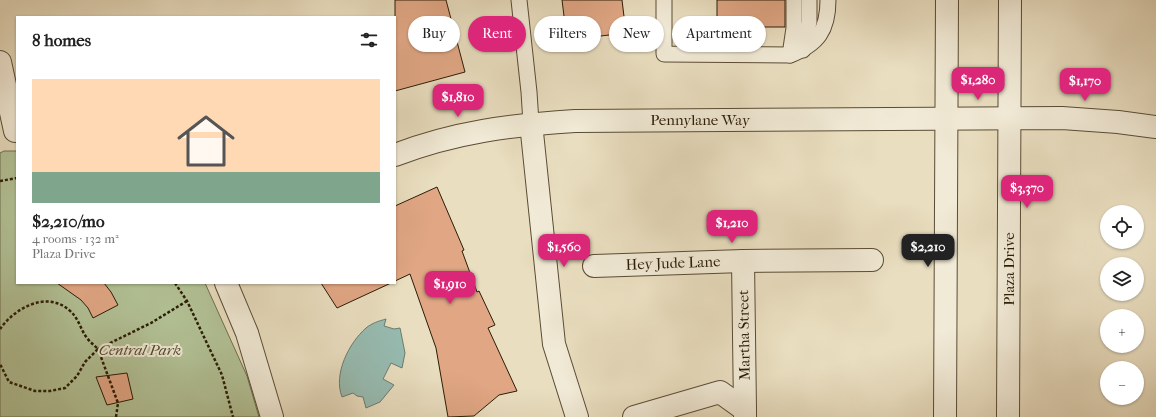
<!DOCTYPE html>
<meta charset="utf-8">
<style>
body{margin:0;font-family:"IM FELL French Canon",serif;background:#f2f2f2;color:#222;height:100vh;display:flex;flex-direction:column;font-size:15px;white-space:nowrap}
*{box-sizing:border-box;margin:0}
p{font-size:13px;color:#767676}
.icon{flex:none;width:22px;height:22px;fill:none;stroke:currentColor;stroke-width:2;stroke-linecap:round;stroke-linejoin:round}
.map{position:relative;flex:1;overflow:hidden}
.drawer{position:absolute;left:16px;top:16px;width:380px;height:268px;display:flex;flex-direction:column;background:#fff;border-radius:0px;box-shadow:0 1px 3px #0004}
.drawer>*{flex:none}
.hud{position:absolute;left:408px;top:16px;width:380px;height:36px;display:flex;gap:8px}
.tools{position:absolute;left:1100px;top:205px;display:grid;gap:8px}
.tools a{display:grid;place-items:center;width:44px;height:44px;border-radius:50%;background:#fff;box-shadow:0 1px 3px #0004;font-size:20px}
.price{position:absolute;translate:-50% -34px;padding:0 9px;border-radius:8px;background:#db2777;color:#fff;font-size:13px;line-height:26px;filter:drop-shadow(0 1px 2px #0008)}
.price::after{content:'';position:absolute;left:50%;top:24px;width:12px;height:9px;margin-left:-6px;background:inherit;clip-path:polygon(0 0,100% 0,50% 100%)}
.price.selected{background:#222;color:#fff}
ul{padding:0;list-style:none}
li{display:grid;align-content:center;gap:8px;height:212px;padding:0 16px}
li span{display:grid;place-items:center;height:124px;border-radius:0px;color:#555}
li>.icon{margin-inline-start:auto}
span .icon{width:72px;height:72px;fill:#fffc;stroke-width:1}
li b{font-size:17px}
h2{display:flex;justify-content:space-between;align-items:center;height:48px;padding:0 16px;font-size:17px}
.chip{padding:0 14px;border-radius:18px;background:#fff;box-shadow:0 1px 3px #0004;font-size:14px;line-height:36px}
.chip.selected{background:#db2777;color:#fff}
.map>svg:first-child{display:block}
.green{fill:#b2c296;stroke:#6e6f4e}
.water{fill:#97bcb2;stroke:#6b7c6e}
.building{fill:#e1a785;stroke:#2a1c07}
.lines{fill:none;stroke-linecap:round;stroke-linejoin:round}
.service-casing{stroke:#5a4c35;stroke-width:17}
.minor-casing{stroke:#5a4c35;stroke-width:24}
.tertiary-casing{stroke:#5a4c35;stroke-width:24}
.path{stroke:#2a1c07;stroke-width:2.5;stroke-dasharray:3 2;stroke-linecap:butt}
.service{stroke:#f1ead6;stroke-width:15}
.minor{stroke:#f1ead6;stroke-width:22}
.tertiary{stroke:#f1ead6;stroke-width:22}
.labels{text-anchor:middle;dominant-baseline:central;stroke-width:4;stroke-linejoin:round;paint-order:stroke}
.street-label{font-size:15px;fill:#2a1c07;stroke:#f1ead6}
.park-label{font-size:15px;font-style:italic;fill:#534e32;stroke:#f1ead6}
</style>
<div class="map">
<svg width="1156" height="417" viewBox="0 0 1156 417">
<rect width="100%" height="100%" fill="#e9dec0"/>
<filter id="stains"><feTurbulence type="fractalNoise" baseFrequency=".005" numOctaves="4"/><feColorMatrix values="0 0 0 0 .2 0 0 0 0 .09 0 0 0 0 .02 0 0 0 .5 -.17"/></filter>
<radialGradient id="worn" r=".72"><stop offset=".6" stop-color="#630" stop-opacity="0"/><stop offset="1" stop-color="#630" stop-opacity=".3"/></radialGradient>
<polygon class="green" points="4,151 17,151 17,283 205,283 247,376 259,417 0,417 0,153"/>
<path class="water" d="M386,319L384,326L394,329L400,328L405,353L402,368L391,363L383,379L394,385L380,402L366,408L363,397L357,396L353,393L342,397C333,374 349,343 366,328C372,323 379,321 386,319Z"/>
<g class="building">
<polygon points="395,0 446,0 465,72 395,91"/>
<polygon points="562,0 622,0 626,33 567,40"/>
<rect x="717" y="0" width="68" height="27"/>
<polygon points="437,187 464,250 462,251 477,292 479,291 495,325 488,328 517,391 499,395 474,416 448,417 436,348 410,274 395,281 395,206"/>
<polygon points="57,283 104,283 111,292 118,305 93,318 88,308 81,300"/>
<polygon points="321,283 391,283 337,308"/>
<polygon points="127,373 133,399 107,405 96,377"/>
</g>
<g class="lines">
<defs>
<g id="service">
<polyline points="519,0 529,92 531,123"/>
<path d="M664,0V54L790,55C818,44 828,30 828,0"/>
<polyline points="803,50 809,22 809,0"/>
<polyline points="790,55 794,28 794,0"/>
</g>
<g id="minor">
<polyline points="0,62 15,131"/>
<polyline points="531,123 554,344 577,417"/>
<path d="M395,155C455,132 511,125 575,121L1062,118L1118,122L1156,127"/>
<polyline points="743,261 745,410"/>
<polyline points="594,266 743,261 872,260"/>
<polyline points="226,283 247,333 272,417"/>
<polyline points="634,417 720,392 745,410 745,417"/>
</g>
<g id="tertiary">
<polyline points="945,417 947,0"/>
<polyline points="1008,417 1010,0"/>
</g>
</defs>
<use href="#service" class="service-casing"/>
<use href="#minor" class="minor-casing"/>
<use href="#tertiary" class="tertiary-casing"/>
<g class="path">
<polyline points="0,181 17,178"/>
<polyline points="175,283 187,301 222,375 233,417"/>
<path d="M0,329C14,309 46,290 69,310C79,318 80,329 87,338C90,342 94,345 98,349L85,362L77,376L65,388L50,391H35L9,382L0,364"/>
<polyline points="116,417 118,403 98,349 151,323 187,301"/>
</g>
<use href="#service" class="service"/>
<use href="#minor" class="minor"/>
<use href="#tertiary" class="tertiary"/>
</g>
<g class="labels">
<g class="street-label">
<text x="700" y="120">Pennylane Way</text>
<text transform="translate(673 263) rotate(-2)">Hey Jude Lane</text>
<text transform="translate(1009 269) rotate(-90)">Plaza Drive</text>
<text transform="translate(744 335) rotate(-91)">Martha Street</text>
</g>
<g class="park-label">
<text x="140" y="350">Central Park</text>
</g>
</g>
<rect width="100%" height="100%" filter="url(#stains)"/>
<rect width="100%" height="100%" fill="url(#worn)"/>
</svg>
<div class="tools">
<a><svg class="icon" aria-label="locate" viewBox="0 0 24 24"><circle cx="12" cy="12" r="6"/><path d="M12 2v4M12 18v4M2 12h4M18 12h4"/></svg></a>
<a><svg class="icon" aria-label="layers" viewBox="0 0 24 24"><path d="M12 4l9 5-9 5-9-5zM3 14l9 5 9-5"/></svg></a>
<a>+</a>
<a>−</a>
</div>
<b class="price" style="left:978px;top:101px">$1,280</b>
<b class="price" style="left:1085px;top:102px">$1,170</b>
<b class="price" style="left:458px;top:118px">$1,810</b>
<b class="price" style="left:1027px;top:209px">$3,370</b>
<b class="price" style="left:732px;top:244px">$1,210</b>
<b class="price" style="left:564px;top:268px">$1,560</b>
<b class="price selected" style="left:928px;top:268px">$2,210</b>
<b class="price" style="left:450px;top:305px">$1,910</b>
<div class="hud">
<a class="chip">Buy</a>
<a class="chip selected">Rent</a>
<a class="chip">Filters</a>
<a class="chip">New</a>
<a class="chip">Apartment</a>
</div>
<section class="drawer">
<h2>8 homes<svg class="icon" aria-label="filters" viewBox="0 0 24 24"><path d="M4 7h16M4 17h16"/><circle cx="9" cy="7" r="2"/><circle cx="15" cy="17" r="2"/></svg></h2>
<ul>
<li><span style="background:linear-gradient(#ffd9b3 75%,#7fa58c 0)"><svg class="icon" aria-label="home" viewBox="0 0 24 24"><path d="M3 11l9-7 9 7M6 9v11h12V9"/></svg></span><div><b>$2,210/mo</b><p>4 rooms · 132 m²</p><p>Plaza Drive</p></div></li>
</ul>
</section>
</div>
